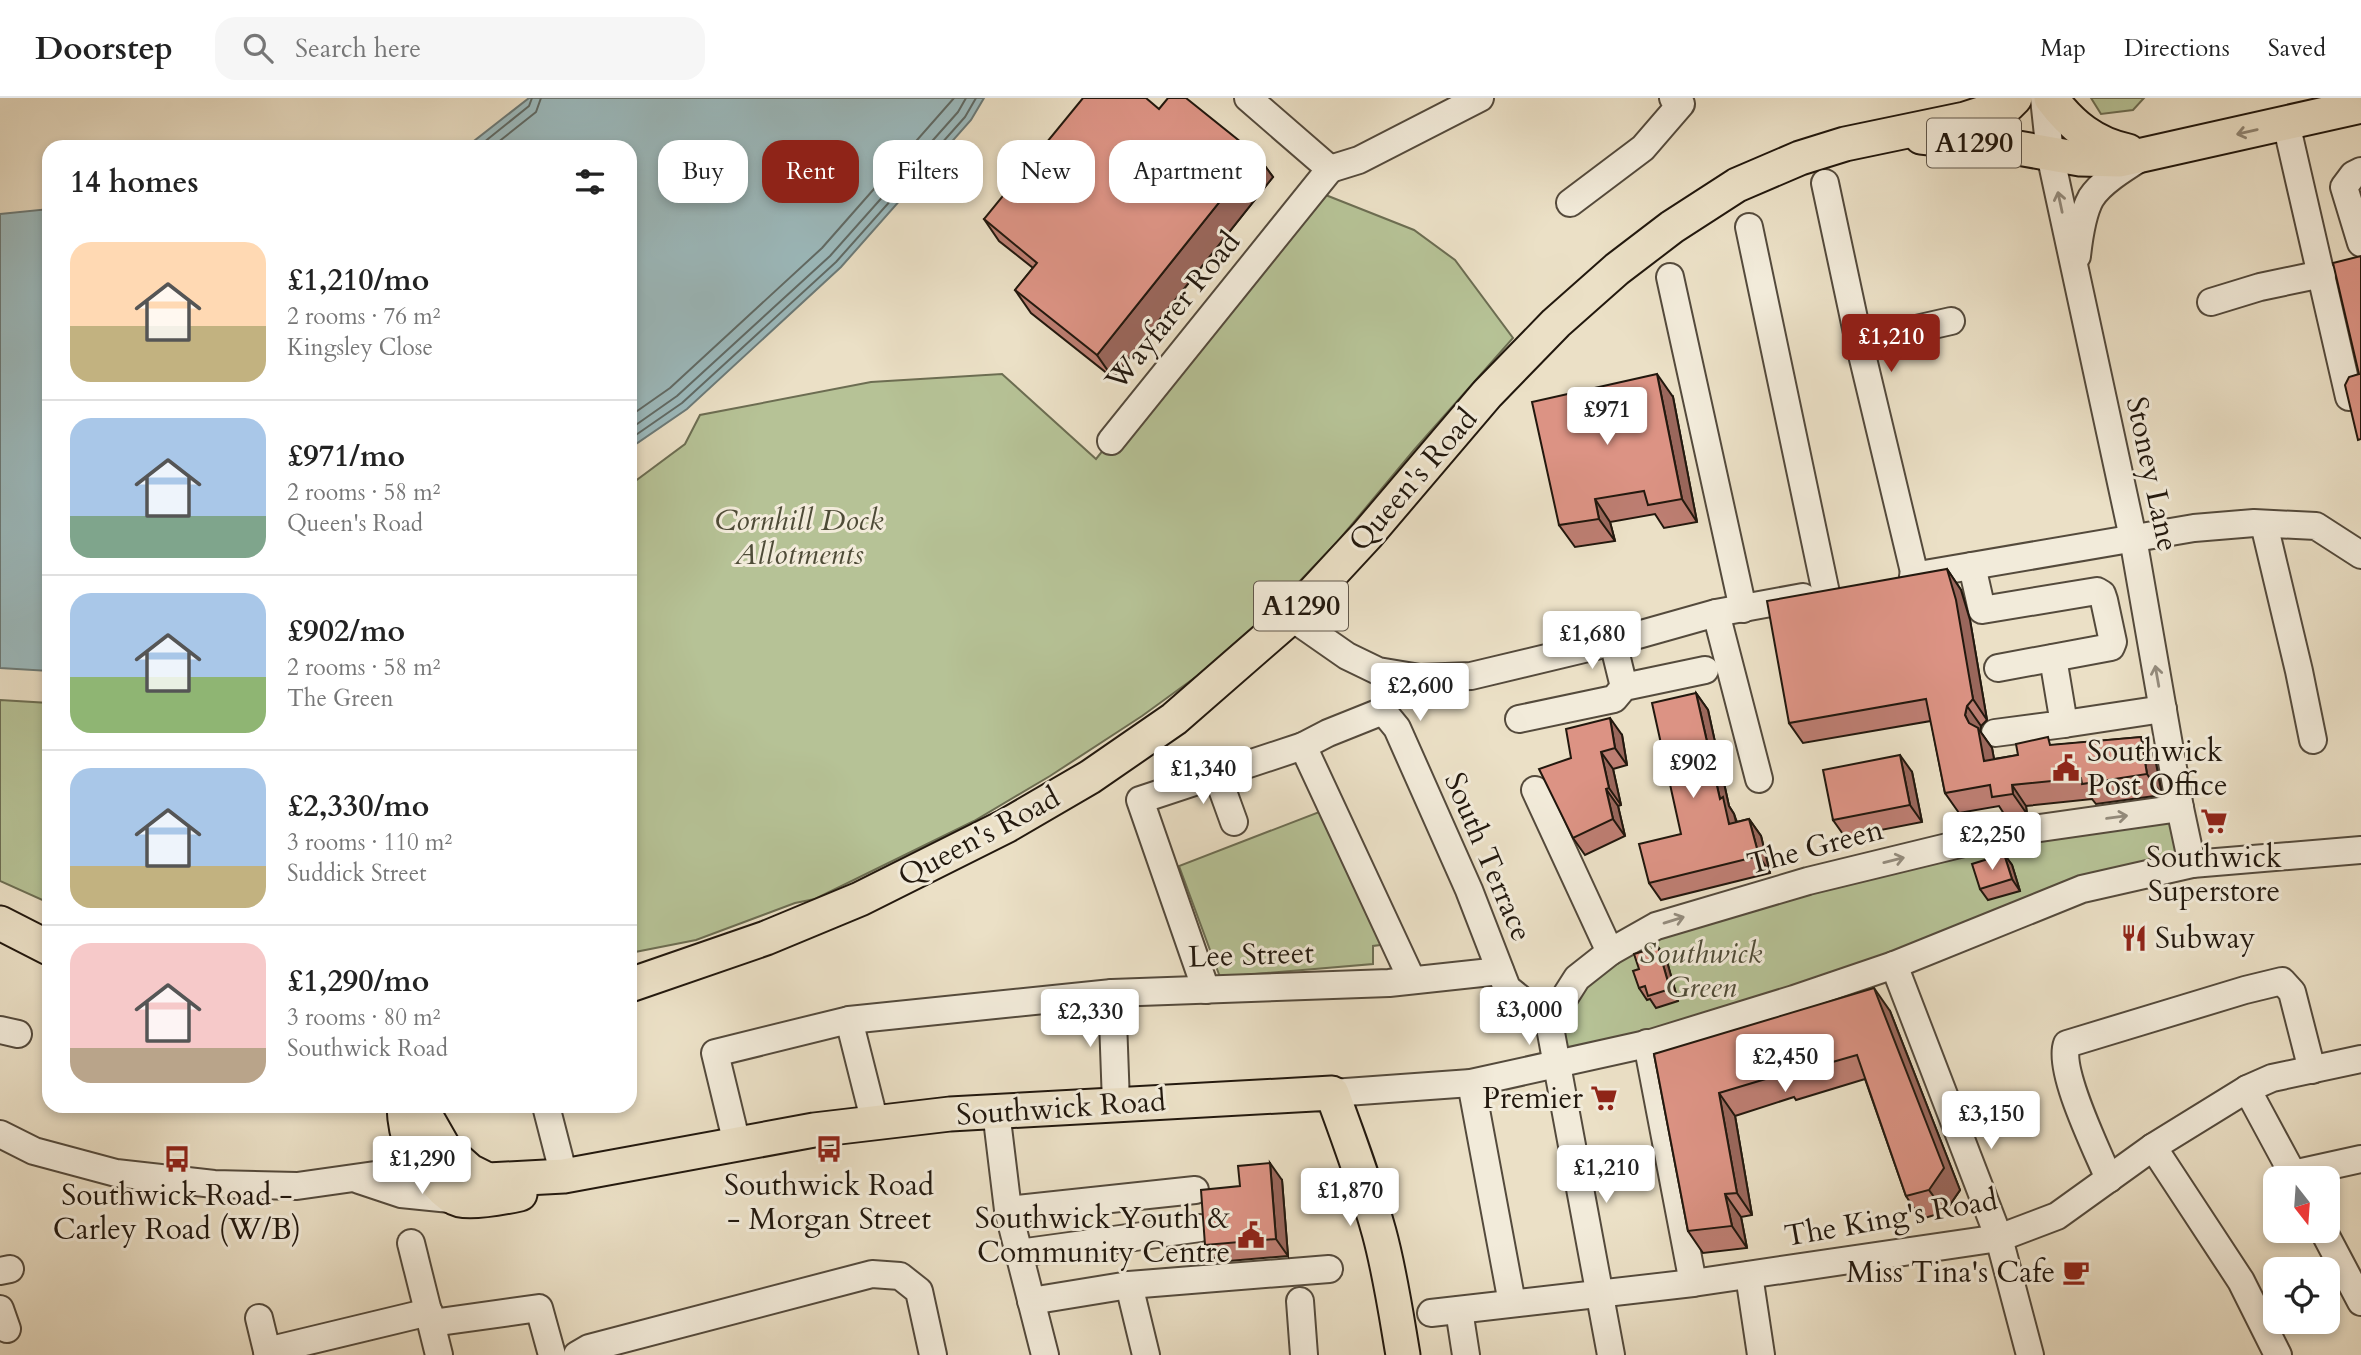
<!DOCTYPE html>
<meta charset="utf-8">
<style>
body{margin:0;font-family:Cardo,serif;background:#f6f6f6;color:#222;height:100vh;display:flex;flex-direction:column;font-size:26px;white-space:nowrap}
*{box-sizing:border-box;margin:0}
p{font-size:23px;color:#767676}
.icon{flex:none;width:38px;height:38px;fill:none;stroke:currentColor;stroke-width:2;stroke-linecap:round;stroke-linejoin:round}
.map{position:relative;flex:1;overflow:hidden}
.sheet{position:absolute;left:42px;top:42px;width:595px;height:973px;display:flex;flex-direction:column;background:#fff;border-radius:21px;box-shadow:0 4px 10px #0003}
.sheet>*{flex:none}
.top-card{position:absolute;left:658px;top:42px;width:665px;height:63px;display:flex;gap:14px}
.needle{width:46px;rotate:163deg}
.tools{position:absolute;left:2263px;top:1068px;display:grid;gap:14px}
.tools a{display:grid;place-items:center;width:77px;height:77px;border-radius:14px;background:#fff;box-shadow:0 4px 10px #0003;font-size:35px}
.price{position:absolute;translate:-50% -60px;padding:0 16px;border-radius:7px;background:#fff;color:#222;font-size:23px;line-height:46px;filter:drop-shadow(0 2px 4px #0008)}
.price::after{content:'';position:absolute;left:50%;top:42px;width:21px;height:16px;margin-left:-10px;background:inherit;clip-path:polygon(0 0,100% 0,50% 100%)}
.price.current{background:#8f2418;color:#fff}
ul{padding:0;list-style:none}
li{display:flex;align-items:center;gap:21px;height:175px;padding:0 28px}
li+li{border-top:2px solid #e0e0e0}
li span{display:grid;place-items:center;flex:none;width:196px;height:140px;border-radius:21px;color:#555}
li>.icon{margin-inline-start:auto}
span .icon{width:84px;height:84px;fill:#fffc;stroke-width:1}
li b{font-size:30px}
h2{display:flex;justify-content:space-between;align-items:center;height:84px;padding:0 28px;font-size:30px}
.chip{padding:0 24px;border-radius:21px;background:#fff;box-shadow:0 4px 10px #0003;font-size:24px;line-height:63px}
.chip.current{background:#8f2418;color:#fff}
header{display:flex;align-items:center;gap:42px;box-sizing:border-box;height:98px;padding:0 35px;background:#fff;border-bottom:2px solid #e0e0e0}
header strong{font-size:33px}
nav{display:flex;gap:38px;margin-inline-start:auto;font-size:24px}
.search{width:490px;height:63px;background:#f6f6f6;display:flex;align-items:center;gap:18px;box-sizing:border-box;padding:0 24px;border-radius:21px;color:#767676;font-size:26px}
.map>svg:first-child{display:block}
.green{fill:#b6c296;stroke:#6c6d52;stroke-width:2}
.water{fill:#9cbbbf;stroke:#6b7a78;stroke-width:2}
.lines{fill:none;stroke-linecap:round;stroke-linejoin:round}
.shore{stroke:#5f6a66;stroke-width:2}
.minor-casing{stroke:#544a3c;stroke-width:30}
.major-casing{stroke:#22180e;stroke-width:37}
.minor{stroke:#f2ebda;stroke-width:26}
.major{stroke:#ebe0c6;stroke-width:33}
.wall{fill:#bd7e72;stroke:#22180e;stroke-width:2}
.shaded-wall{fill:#9a675c;stroke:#22180e;stroke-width:2}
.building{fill:#dc9384;stroke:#22180e;stroke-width:2}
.oneway{stroke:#918673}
.oneway2{stroke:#948c7e}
.labels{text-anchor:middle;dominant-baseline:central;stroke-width:6;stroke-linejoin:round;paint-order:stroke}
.shield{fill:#f2ebda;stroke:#60574b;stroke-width:2}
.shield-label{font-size:28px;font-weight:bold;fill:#22180e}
.street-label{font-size:30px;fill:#22180e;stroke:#f2ebda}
.park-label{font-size:30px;font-style:italic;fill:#4e4b37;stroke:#f2ebda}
.poi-label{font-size:30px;fill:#22180e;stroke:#f2ebda}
</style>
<header>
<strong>Doorstep</strong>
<div class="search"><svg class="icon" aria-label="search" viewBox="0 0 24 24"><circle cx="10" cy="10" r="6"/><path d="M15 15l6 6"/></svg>Search here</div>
<nav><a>Map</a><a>Directions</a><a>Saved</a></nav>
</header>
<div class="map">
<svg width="2361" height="1257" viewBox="0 0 2361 1257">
<rect width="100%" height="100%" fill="#ebe0c6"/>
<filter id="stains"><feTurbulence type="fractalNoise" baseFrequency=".00286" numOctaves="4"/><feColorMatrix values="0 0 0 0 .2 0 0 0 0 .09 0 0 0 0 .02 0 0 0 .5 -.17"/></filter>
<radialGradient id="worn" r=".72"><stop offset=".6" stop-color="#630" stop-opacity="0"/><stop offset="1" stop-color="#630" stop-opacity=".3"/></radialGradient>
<g class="green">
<polygon points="2091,0 2144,0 2133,12 2101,16"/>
<polygon points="1313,92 1414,132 1455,162 1513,240 1414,352 1338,443 1277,507 1215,565 1142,618 1050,678 974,723 815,801 795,805 696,842 630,855 630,387 685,346 700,317 871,284 1002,276 1096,361"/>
<polygon points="0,602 49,605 49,805 0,783"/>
<polygon points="2180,710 2192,766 1997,824 1555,966 1549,924 1610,854 1808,783"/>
<polygon points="1327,711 1389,846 1373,848 1373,866 1220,879 1179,768"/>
</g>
<g class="water">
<polygon points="529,0 984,0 971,22 841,169 687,311 630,350 630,49 459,49 470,46"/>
<polygon points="49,111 49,573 0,570 0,116"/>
</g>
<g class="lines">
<g class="shore">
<polyline points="478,49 529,8 532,0"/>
<polyline points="492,49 536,14 541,0"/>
<polyline points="630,318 670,290 822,150 954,0"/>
<polyline points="630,331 677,298 830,158 958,14 966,0"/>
<polyline points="630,341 682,305 836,164 965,19 976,0"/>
</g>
<defs>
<g id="minor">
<polyline points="1248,0 1330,71"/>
<polyline points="2044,0 2050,56 2133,440 2180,710 2192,766"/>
<polyline points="2286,25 2349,299"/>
<polyline points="1330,71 1359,62 1480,0"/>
<polyline points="2361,73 2353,77 2344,89 2361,145"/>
<polyline points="1825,85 1859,244 1915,478"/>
<polyline points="1570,105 1643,50 1681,6 1673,0"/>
<polyline points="1749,129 1826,495"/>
<path d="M2077,158C2079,140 2082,116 2091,100C2101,84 2126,69 2142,59"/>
<polyline points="1670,179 1743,511"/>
<polyline points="2211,204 2260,189 2322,176"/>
<polyline points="1859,244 1951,223"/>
<polyline points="1111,343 1330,71"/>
<polyline points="2264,426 2299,573 2313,642"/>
<polyline points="1972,468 1982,512 2097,493 2102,496 2104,502 2113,544 2111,549 1998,570"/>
<polyline points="1913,478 2194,430 2254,425 2316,428 2361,457"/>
<polyline points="1716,515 1759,681"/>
<polyline points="1291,519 1347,558 1378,573 1420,580 1471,578 1613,544 1716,515 1803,499"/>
<polyline points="1613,544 1624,589"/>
<polyline points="1519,621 1614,601 1624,589 1705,572"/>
<polyline points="2064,626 2163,611"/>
<polyline points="1995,635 2064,626 2053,560"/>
<polyline points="1303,648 1412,882"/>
<polyline points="1217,677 1234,724"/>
<polyline points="1535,692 1610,854"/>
<polyline points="1894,867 1999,1140 2030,1257"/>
<polyline points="1206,892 1140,702 1303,648 1328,635 1383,613 1397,630 1469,792 1507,890 1549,924"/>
<polyline points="1112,895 1116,1005"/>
<polyline points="849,922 875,1025"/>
<polyline points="0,932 18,936"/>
<polyline points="1647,945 1693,1185"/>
<polyline points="1471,985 1512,1205"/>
<polyline points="2247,991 2295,1080"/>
<polyline points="1332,995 1471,985 1651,945 1794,901 1894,867 2082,791 2192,766 2361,752"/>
<polyline points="546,1008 564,1078"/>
<polyline points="996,1013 1008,1112 1045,1257"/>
<polyline points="0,1036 34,1053 116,1075 214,1086 297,1088 389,1075 441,1076"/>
<polyline points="737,1046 715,955 849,922 1112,895 1389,885 1500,873"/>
<polyline points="2153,1049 2241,1183 2278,1257"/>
<polyline points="2293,1076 2361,1061"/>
<path d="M2109,1081C2097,1052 2057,972 2067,946L2245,892L2282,883L2292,894L2312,972"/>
<polyline points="359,1082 401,1096 460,1102"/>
<polyline points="1008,1112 1195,1092"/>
<polyline points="2323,1132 2361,1204"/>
<polyline points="411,1145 439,1257"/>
<polyline points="1019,1155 1200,1130"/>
<polyline points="0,1173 10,1171"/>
<polyline points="1749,1177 1761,1257"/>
<polyline points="1129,1187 1146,1257"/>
<polyline points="1031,1203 1129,1187 1329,1171"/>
<polyline points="1300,1203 1304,1257"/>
<polyline points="0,1211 7,1231"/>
<polyline points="1459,1212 1466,1257"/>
<polyline points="1431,1215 1693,1185 1999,1140 2057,1118 2153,1049 2247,991 2272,980 2361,961"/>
<polyline points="259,1220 268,1257"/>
<polyline points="432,1225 539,1210 552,1257"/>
<polyline points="267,1253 429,1214"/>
<polyline points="577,1257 589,1250 872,1176 900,1178 919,1193 933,1257"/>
<polyline points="1611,1257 1549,924 1577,880 1610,854 1656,828 1808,783 2005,735 2180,710"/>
</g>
<g id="major">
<path d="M2051,0C2071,27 2094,46 2128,53"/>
<polyline points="1921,39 2018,50 2080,61 2120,62 2361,8"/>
<polyline points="0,825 49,850"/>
<polyline points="630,887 766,840 860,801 1006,728 1090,679 1174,621 1291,519 1367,437 1487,296 1556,225 1617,171 1672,129 1737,87 1800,60 1845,46 1965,21 2008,7 2015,0"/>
<path d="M404,1008C405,1041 415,1063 438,1086C443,1092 452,1100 460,1102C473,1105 506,1099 520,1096"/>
<path d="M420,1008L444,1050L470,1073L488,1082L564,1078L814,1032L950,1016L1332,995C1349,1041 1366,1087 1379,1134C1390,1174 1396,1216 1403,1257"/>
</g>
</defs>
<use href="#minor" class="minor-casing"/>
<use href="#major" class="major-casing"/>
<use href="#minor" class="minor"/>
<use href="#major" class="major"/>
</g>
<g class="wall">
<polygon points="1159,11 1257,57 1273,79 1113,280 1031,215 1015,192 1033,170 999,143 984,121"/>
<polygon points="1673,299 1697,424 1664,430 1655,416 1610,424 1615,443 1575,449 1559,427"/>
<polygon points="1947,471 1961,492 1970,522 1987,622 1981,628 1980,633 1992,650 1994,661 2018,657 2054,647 2141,639 2155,660 2162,697 2096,706 2092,701 2026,708 2027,716 2006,719 1999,708 1959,715 1945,695 1931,623 1803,645 1789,625"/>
<polygon points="1696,595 1708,612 1729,708 1734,716 1737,724 1749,721 1761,738 1770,775 1661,802 1649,785 1681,736"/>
<polygon points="1622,637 1627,667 1613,671 1621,707 1618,708 1625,738 1585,757 1573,740 1571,660"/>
<polygon points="1912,674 1922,724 1845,739 1833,722"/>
<polygon points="2004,756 2012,767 2020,793 1988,802 1980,791"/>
<polygon points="1658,849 1666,860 1678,903 1656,910 1650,901 1647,902 1639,890 1639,871"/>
<polygon points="1890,913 1960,1092 1945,1114 1921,1121 1906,1098 1865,981 1796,1002 1794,999 1735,1018 1752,1117 1741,1119 1747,1150 1703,1155 1688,1133 1654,956"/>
<polygon points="1282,1082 1288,1158 1217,1164 1205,1147 1240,1088"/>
</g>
<g class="shaded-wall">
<polygon points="1257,57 1273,79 1113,280 1097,257"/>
<polygon points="1657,276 1673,299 1697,424 1682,401"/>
<polygon points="1595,401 1610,424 1615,443 1599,421"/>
<polygon points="1947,471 1961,492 1970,522 1987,622 1973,601"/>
<polygon points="1696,595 1708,612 1729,708 1734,716 1741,743 1729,726 1720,701"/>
<polygon points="1967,608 1981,628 1980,633 1992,650 1998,683 1984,663 1965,617"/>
<polygon points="1610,620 1622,637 1627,667 1615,650"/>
<polygon points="2141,639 2155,660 2162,697 2147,676"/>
<polygon points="1601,654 1613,671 1621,707 1609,690"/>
<polygon points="1900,657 1912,674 1922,724 1910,707"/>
<polygon points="2012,687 2026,708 2027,716 2013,696"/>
<polygon points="1606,691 1618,708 1625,738 1613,721"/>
<polygon points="1749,721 1761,738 1770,775 1759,758"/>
<polygon points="2004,756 2012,767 2020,793 2012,781"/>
<polygon points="1658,849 1666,860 1678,903 1670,891"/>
<polygon points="1874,890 1890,913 1960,1092 1945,1114 1929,1092"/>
<polygon points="1719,995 1735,1018 1752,1117 1737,1095"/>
<polygon points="1270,1065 1282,1082 1288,1158 1276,1141"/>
<polygon points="1725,1096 1741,1119 1747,1150 1732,1128"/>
</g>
<g class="building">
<polygon points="1083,0 1146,0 1159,11 1168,0 1186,0 1257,57 1097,257 1015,192 1037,165 984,121"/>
<polygon points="2361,158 2361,341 2358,342 2345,287 2349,279 2359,276 2333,165"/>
<polygon points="1657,276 1682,401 1648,407 1644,393 1595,401 1599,421 1559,427 1532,304"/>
<polygon points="1947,471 1956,502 1973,601 1967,608 1965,617 1969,625 1978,630 1984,663 2018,657 2016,646 2048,639 2050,647 2141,639 2147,676 2082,686 2081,680 2012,687 2013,696 1992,699 1990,687 1945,695 1926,601 1789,625 1767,503"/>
<polygon points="1696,595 1720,701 1723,699 1729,726 1749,721 1759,758 1649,785 1639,746 1681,736 1652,605"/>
<polygon points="1610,620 1615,650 1601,654 1609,690 1606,691 1613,721 1573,740 1539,671 1571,660 1566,631"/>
<polygon points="1900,657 1910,707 1833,722 1823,672"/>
<polygon points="2004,756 2012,781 1980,791 1972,766"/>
<polygon points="1658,849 1670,891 1648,898 1645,888 1639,890 1633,873 1639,871 1634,856"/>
<polygon points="1874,890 1944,1070 1929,1092 1906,1098 1857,957 1780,979 1779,977 1719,995 1737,1095 1725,1096 1732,1128 1688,1133 1654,956"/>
<polygon points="1270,1065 1276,1141 1205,1147 1201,1092 1240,1088 1238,1068"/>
</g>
<defs><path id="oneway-shaft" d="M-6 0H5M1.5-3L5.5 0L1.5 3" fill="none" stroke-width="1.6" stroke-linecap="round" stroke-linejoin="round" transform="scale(1.75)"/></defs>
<use class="oneway" href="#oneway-shaft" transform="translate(2247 34) rotate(167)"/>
<g class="oneway2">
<use href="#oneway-shaft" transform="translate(2060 104) rotate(-102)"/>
<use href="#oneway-shaft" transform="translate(2157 578) rotate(-100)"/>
<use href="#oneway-shaft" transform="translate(2117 719) rotate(-8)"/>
<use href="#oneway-shaft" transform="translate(1894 762) rotate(-14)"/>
<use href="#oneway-shaft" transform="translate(1674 822) rotate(-17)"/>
</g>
<defs>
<symbol id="civic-bare" viewBox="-9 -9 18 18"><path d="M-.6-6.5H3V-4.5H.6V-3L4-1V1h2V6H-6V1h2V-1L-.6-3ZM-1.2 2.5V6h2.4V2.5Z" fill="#8f2418" stroke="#f2ebda" stroke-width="2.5" paint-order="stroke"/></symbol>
<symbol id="supermarket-bare" viewBox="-9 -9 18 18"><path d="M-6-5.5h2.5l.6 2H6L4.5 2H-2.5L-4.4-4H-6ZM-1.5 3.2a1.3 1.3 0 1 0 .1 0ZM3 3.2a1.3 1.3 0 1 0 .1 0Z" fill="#8f2418" stroke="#f2ebda" stroke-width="2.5" paint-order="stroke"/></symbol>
<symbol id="restaurant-bare" viewBox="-9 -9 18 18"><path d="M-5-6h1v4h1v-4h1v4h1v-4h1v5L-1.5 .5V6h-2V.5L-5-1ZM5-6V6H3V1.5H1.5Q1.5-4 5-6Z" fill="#8f2418" stroke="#f2ebda" stroke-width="2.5" paint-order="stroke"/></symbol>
<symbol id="bus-bare" viewBox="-9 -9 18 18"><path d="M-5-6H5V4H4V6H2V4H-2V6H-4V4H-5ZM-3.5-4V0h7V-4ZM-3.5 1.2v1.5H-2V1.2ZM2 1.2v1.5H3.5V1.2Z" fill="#8f2418" stroke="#f2ebda" stroke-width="2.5" paint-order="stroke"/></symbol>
<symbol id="cafe-bare" viewBox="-9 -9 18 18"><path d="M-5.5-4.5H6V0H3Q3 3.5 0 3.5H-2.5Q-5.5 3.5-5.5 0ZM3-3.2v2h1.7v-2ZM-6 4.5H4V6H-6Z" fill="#8f2418" stroke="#f2ebda" stroke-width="2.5" paint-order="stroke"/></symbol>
</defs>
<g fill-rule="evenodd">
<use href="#civic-bare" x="2047" y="651" width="38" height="38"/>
<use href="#supermarket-bare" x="2195" y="704" width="38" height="38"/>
<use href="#restaurant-bare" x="2115" y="821" width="38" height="38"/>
<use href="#supermarket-bare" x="1585" y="981" width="38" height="38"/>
<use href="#bus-bare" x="810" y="1032" width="38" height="38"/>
<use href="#bus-bare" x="158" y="1042" width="38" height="38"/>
<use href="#civic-bare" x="1232" y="1118" width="38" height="38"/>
<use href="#cafe-bare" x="2057" y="1155" width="38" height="38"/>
</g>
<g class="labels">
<g class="shield">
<rect x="1927" y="20.5" width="94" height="49" rx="5"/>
<rect x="1254" y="483.5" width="94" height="49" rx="5"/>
</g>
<g class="shield-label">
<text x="1974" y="45">A1290</text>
<text x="1301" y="508">A1290</text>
</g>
<g class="street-label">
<text transform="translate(1173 213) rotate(-51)">Wayfarer Road</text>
<text transform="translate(2152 376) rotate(78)">Stoney Lane</text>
<text transform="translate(1413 382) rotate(-49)">Queen's Road</text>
<text transform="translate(979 739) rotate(-28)">Queen's Road</text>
<text transform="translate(1815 749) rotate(-15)">The Green</text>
<text transform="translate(1488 759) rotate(67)">South Terrace</text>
<text transform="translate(1251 857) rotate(-2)">Lee Street</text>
<text transform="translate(1061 1010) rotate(-4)">Southwick Road</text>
<text transform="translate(1891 1120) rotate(-10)">The King's Road</text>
</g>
<g class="park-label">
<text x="799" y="422">Cornhill Dock<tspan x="799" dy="34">Allotments</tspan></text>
<text x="1701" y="855">Southwick<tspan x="1701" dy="34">Green</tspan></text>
</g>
<g class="poi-label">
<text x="2087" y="653" text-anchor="start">Southwick<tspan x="2087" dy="34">Post Office</tspan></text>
<text x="2214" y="759">Southwick<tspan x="2214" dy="34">Superstore</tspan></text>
<text x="2155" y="840" text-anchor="start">Subway</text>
<text x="1583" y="1000" text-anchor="end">Premier</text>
<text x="829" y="1087">Southwick Road<tspan x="829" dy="34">- Morgan Street</tspan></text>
<text x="177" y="1097">Southwick Road -<tspan x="177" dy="34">Carley Road (W/B)</tspan></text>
<text x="1230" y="1120" text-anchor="end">Southwick Youth &amp;<tspan x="1230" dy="34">Community Centre</tspan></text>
<text x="2055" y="1174" text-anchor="end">Miss Tina's Cafe</text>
</g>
</g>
<rect width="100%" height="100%" filter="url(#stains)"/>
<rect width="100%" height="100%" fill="url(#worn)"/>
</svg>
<div class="tools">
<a><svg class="needle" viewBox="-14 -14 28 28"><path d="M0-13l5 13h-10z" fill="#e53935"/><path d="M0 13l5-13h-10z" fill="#767676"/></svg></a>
<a><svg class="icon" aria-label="locate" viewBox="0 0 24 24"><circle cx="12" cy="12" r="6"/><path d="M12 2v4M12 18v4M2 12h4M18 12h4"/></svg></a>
</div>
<b class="price current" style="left:1891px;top:276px">£1,210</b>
<b class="price" style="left:1607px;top:349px">£971</b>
<b class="price" style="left:1592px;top:573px">£1,680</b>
<b class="price" style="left:1420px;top:625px">£2,600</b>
<b class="price" style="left:1693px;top:702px">£902</b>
<b class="price" style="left:1203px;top:708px">£1,340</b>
<b class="price" style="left:1992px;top:774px">£2,250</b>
<b class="price" style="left:1529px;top:949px">£3,000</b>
<b class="price" style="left:1090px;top:951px">£2,330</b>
<b class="price" style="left:1785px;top:996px">£2,450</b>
<b class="price" style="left:1991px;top:1053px">£3,150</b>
<b class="price" style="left:422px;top:1098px">£1,290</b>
<b class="price" style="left:1606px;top:1107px">£1,210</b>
<b class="price" style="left:1350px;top:1130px">£1,870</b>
<div class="top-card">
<a class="chip">Buy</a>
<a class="chip current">Rent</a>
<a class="chip">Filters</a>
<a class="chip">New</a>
<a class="chip">Apartment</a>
</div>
<section class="sheet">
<h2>14 homes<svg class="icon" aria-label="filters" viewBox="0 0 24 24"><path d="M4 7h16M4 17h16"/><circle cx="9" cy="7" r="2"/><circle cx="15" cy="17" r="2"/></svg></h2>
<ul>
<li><span style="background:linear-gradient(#ffd9b3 60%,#c2b280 0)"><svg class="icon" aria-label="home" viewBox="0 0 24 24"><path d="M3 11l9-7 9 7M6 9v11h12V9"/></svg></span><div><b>£1,210/mo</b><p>2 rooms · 76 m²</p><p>Kingsley Close</p></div></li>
<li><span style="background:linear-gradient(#a9c7e8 70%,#7fa58c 0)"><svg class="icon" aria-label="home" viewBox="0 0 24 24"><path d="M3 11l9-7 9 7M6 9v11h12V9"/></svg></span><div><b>£971/mo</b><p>2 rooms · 58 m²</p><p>Queen's Road</p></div></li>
<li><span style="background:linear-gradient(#a9c7e8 60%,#8fb573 0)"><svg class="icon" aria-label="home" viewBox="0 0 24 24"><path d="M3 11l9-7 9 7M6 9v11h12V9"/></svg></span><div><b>£902/mo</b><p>2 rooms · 58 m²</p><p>The Green</p></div></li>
<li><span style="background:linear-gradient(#a9c7e8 70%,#c2b280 0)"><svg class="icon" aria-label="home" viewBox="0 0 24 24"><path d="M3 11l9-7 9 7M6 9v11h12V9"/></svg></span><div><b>£2,330/mo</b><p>3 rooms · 110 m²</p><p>Suddick Street</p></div></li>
<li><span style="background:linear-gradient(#f6c9c9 75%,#b9a48a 0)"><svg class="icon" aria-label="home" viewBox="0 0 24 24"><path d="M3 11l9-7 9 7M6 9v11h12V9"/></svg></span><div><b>£1,290/mo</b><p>3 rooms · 80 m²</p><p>Southwick Road</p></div></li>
</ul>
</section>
</div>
